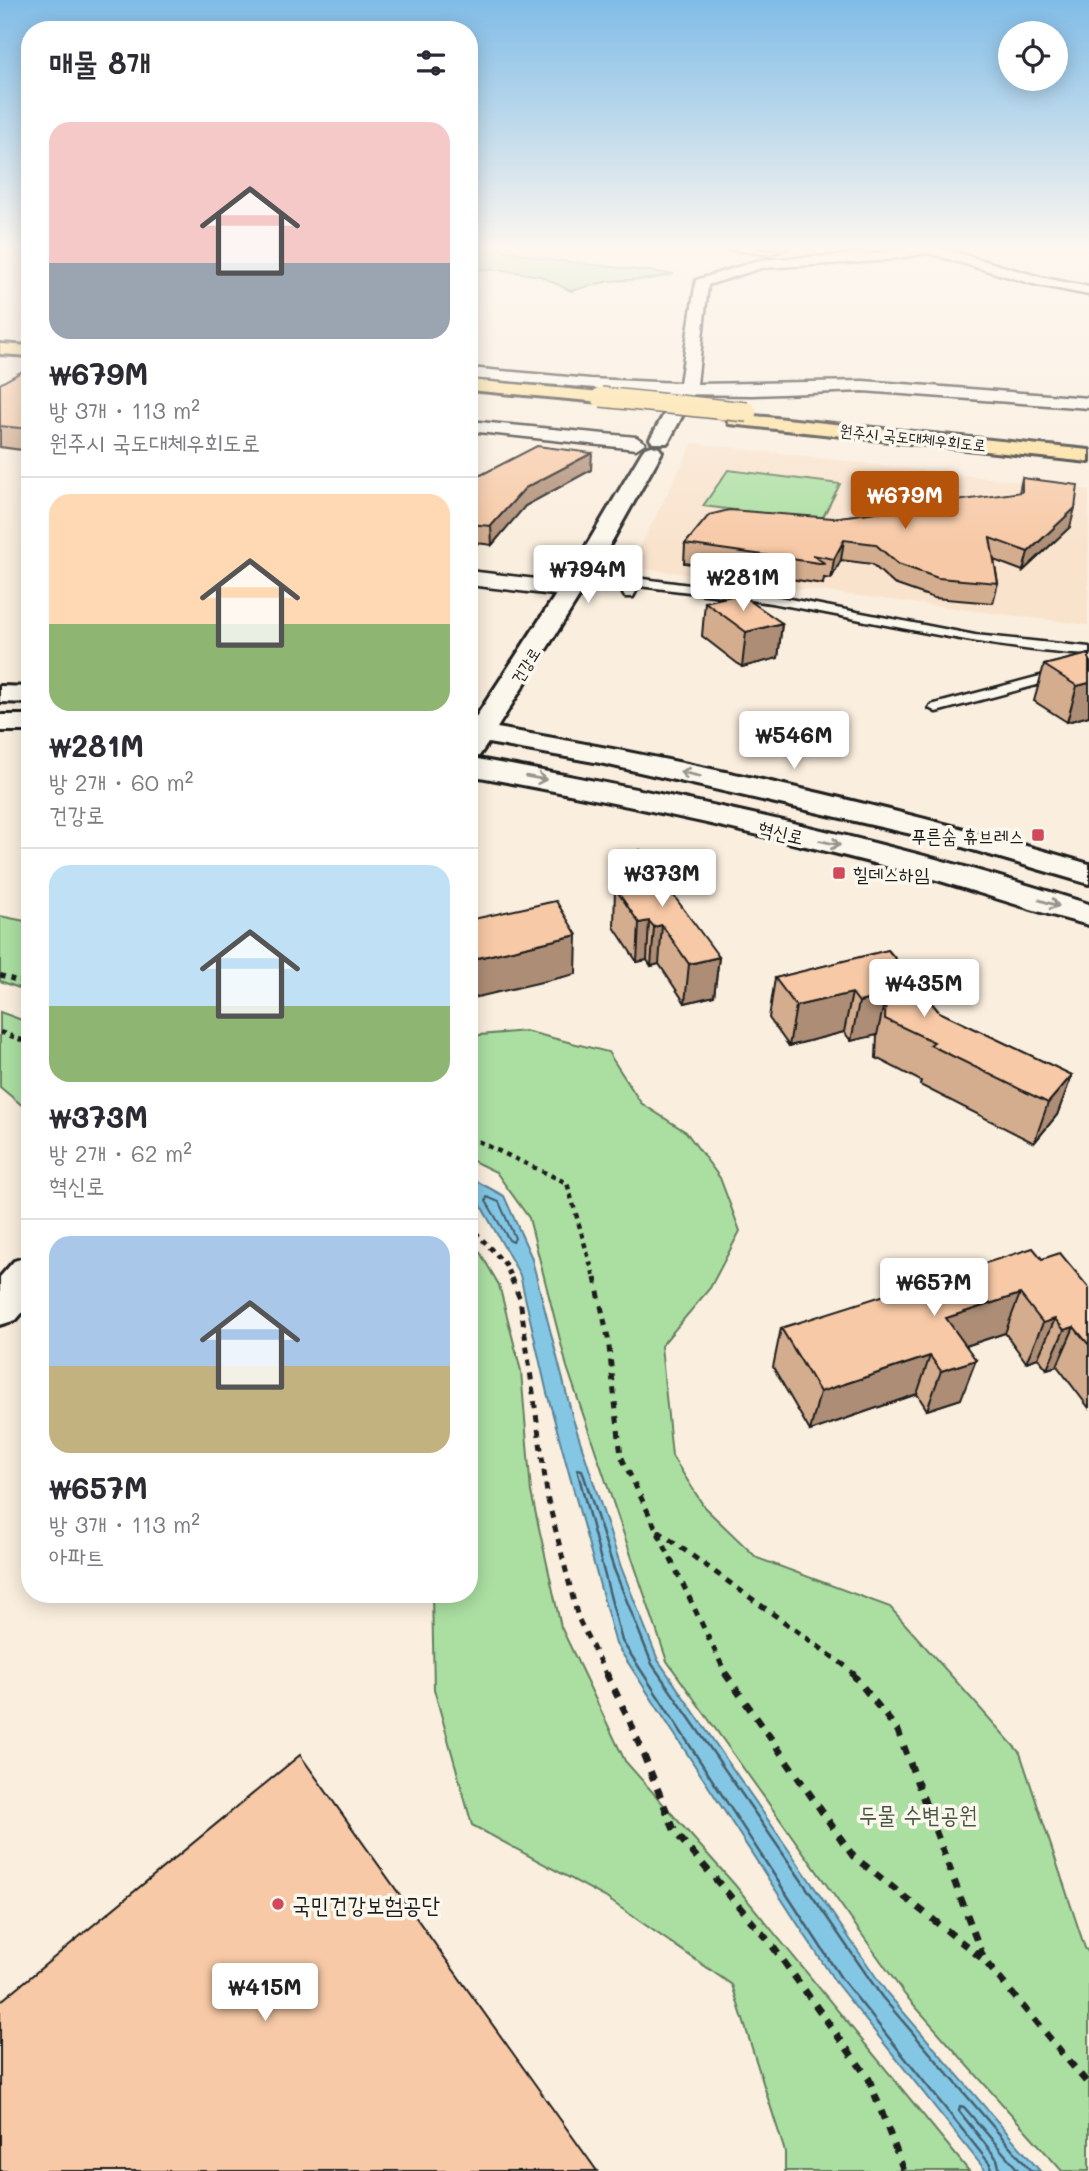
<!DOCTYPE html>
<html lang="ko">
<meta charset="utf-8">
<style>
body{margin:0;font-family:Mali,"Poor Story",sans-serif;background:#f7f7f7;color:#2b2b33;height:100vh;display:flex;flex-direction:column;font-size:26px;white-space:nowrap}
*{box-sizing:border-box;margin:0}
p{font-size:23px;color:#7c7c81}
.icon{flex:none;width:38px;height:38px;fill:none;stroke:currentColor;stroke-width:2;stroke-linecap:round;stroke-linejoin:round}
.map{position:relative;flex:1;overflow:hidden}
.side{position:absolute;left:21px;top:21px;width:457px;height:1582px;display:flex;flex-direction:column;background:#fff;border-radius:28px;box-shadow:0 4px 18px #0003}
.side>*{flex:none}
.fabs{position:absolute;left:998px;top:21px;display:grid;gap:14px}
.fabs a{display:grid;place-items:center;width:70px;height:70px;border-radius:50%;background:#fff;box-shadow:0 4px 18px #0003;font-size:35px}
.price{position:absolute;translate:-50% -60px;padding:0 16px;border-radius:7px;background:#fff;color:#222;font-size:23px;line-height:46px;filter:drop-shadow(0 2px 4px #0008)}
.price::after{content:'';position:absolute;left:50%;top:42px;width:21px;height:16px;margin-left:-10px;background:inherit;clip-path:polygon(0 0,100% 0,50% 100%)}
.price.current{background:#b45309;color:#fff}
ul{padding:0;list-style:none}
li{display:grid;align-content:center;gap:14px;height:371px;padding:0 28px}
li+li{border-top:2px solid #e1e1e2}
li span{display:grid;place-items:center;height:217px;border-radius:21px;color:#555}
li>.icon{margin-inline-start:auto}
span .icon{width:126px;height:126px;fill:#fffc;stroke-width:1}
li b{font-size:30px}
h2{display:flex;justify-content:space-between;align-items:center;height:84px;padding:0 28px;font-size:30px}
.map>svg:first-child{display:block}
.built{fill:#f9e3cd}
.green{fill:#abdfa2;stroke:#647e5f;stroke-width:2}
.water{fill:#84c7e5;stroke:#5a8395;stroke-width:2}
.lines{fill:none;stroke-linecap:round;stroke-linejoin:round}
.shore-far1{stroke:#46606c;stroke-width:2}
.shore{stroke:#46606c;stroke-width:2.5}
.service-casing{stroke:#1c1c1c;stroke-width:5}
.minor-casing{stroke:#1c1c1c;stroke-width:5}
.tertiary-casing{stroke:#1c1c1c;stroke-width:6}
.trunk-casing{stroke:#1c1c1c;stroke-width:6}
.path-far2{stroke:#1c1c1c;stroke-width:4.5;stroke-dasharray:5 5;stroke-linecap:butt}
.path-far1{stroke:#1c1c1c;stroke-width:5;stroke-dasharray:7 7;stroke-linecap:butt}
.path{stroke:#1c1c1c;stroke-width:7;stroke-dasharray:9 9;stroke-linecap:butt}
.service{fill:#fbf7ec;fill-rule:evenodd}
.minor{fill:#fbf7ec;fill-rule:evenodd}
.tertiary{fill:#fbf7ec;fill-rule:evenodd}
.trunk{fill:#fdde96;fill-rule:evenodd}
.trunk-bridge-casing{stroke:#1c1c1c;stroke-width:22;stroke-linecap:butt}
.trunk-bridge{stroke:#fdde96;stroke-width:19}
.wall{fill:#d4ad8f;stroke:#1c1c1c;stroke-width:2}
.shaded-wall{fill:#ad8d74;stroke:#1c1c1c;stroke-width:2}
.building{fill:#f7c9a6;stroke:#1c1c1c;stroke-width:2}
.oneway{stroke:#97948e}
.poi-dot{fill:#d1495b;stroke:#fbf7ec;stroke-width:2.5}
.labels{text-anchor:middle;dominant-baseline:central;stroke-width:7;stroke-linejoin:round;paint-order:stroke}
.far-street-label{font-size:16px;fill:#1c1c1c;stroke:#fbf7ec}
.street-label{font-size:19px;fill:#1c1c1c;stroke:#fbf7ec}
.poi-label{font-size:19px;fill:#1c1c1c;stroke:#fbf7ec;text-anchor:end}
.near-park-label{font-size:23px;fill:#475644;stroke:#fbf7ec}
.near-poi-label{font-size:23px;fill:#1c1c1c;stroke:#fbf7ec;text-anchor:start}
</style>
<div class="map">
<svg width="1089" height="2171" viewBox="0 0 1089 2171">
<rect width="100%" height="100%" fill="#faeede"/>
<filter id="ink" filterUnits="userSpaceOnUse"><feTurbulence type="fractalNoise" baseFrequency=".0143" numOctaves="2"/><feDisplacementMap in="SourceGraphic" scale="14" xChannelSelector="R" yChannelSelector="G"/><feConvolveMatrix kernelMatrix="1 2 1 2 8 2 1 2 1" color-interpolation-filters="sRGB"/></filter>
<g filter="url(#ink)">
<polygon class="built" points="693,443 1089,490 1088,625 630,567"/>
<g class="green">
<polygon points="469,245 485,245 543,259 674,274 650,279 608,281 571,291 540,276 503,270 469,269"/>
<polygon points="728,470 840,484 821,521 703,506"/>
<polygon points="0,916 30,922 30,992 0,981"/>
<polygon points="0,1012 30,1023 30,1112 0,1087"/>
<polygon points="525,1031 608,1052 641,1103 686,1132 720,1178 740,1231 710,1288 661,1346 672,1456 705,1508 757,1558 890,1607 1020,1753 1085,1948 1089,1953 1089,2171 1062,2171 905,1995 667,1661 567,1367 529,1218 496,1172 469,1159 469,1036"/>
<polygon points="469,1239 477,1247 499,1285 521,1371 531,1492 561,1627 625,1761 735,1885 969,2171 785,2171 785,2152 732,1985 605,1897 472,1825 434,1689 432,1594 469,1594"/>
</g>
<polygon class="water" points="469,1177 504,1196 531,1256 573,1419 621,1567 658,1660 887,1993 1040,2171 986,2171 836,1983 616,1644 547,1393 520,1275 476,1197 469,1193"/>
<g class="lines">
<polygon class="shore-far1" points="487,1197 499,1202 515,1238 513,1242 509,1240 486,1201"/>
<g class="shore">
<polyline points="991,2171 990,2164 841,1978 622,1641 577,1469 582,1470 614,1569 652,1664 882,1997 1031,2171"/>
<polyline points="1000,2171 997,2159 959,2111 960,2106 964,2107 1019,2171"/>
</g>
<defs>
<g id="service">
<polygon points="700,245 746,246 769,251 782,245 792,245 770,255"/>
<path d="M635,578L769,595L975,635L1089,647V655C987,649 888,624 788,606C739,597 689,592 639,586L633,597H625L623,594L631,579Z"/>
<polygon points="1089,663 1089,671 936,712 929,708 931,705"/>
</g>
<g id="minor">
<polygon points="910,245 931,245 1040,277 1089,287 1089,295 1033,284 928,253 878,261 761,268 708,285 697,384 863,381 1089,398 1089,408 863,391 753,395 672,394 469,378 469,368 590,379 680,383 696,280 760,260 878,253 911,248"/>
<polygon points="469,421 636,437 645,443 636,449 469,431"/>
<polygon points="469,571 571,583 579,585 582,590 579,595 571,597 469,585"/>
</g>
<g id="tertiary">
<polygon points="688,383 697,388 670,439 667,443 653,443 650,439 679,388"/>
<path d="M652,446L659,448L662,452L594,573L497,728C696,762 895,807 1089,864V884L942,841L600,763L488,743L479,756L472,758C679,795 889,840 1089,904V925C1031,911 974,890 916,874C768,835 619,802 469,775V723H472L570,573L642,452L645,448Z"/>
<polygon points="0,686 30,687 30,703 0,702"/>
<rect x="0" y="715" width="30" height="16"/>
<polygon points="30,1256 30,1304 16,1320 0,1325 0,1277 14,1261"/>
</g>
<g id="trunk">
<polygon points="0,344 30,346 30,356 0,354"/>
<polygon points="469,380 601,392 610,397 601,402 469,390"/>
<polygon points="736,414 1089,450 1089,462 729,424 727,420"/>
</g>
</defs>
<use href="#service" class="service-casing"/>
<use href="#minor" class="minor-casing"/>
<use href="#tertiary" class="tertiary-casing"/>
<use href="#trunk" class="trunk-casing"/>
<g class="path-far2">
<polyline points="0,975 30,985"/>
<polyline points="0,1032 30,1043"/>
<polyline points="469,1137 567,1183 595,1280"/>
<polyline points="469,1225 505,1264 512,1280"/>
</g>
<g class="path-far1">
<polyline points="511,1278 520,1299 548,1500 578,1618 606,1674"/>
<polyline points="595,1278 608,1338 621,1456 726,1674"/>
<polyline points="658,1531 848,1668 853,1674"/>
</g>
<g class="path">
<polyline points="606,1673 629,1719 675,1832 771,1944 869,2079 904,2171"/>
<polyline points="725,1673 853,1856 984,1960 1089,2085"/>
<polyline points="852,1673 898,1731 984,1960"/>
</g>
<use href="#service" class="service"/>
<use href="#minor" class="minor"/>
<use href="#tertiary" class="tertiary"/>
<use href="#trunk" class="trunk"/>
<defs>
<polyline id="trunk-bridge" points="601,397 747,412"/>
</defs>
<use href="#trunk-bridge" class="trunk-bridge-casing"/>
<use href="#trunk-bridge" class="trunk-bridge"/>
</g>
<g class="wall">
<polygon points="30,367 30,451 0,447 0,384"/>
<polygon points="591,470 525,506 492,545 469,542 469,473 481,475"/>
<polygon points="1022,478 1070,527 1023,571 994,560 998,583 993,603 934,598 894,584 872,564 841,560 831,579 824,578 823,584 684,563 685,544 833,518 1019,493"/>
<polygon points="705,602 782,623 778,658 742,667 702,636"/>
<polygon points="1089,654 1089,716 1067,722 1034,701 1044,665"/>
<polygon points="619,865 719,957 714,996 685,1003 659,964 651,966 647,960 637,962 614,927 615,888 618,888"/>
<polygon points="888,950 939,1012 1072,1075 1057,1115 1034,1143 920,1085 921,1081 876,1058 877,1035 851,1041 844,1032 789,1046 769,1018 775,978"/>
<polygon points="1042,1259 1089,1288 1089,1408 1057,1366 1047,1369 1038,1358 1026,1362 1005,1333 966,1346 961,1399 927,1410 917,1394 810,1431 773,1367 781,1328"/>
</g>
<g class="shaded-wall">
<polygon points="592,453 591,470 525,506 492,545 491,526 525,488"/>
<polygon points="1075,508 1070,527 1023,571 1028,552"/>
<polygon points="844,540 841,560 831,579 834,559"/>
<polygon points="782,623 778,658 742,667 746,632"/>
<polygon points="1089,683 1089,716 1067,722 1077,686"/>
<polygon points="649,921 647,960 637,962 639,923"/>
<polygon points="662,925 659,964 651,966 654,927"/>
<polygon points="577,935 576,974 469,999 469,960"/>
<polygon points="719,957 714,996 685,1003 689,964"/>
<polygon points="852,993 844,1032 789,1046 796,1006"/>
<polygon points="886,995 877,1035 851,1041 859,1002"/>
<polygon points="1072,1075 1057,1115 1034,1143 1048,1103"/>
<polygon points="1020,1294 1005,1333 932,1357 946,1318"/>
<polygon points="1055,1319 1038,1358 1026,1362 1043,1323"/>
<polygon points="1074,1327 1057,1366 1047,1369 1064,1330"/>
<polygon points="930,1356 917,1394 810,1431 820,1392"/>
<polygon points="976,1360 961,1399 927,1410 941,1371"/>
</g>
<g class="building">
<polygon points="30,367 30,429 0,426 0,384"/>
<polygon points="537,446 592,453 525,488 491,526 469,524 469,473 481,475"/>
<polygon points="1022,478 1078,485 1075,508 1028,552 990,538 998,583 938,578 898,564 875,544 844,540 834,559 812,555 826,564 685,544 709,515 729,510 833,518 1022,492"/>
<polygon points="740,594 782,623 746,632 705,602"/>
<polygon points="1089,654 1089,683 1077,686 1044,665"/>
<polygon points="640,850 719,957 689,964 662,925 654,927 649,921 639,923 615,888 633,885 619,865"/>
<polygon points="556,901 577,935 469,960 469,920"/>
<polygon points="888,950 939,1012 1072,1075 1048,1103 930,1045 934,1042 885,1019 886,995 859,1002 852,993 796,1006 775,978"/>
<polygon points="1033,1248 1042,1259 1060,1253 1089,1288 1089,1345 1074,1327 1064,1330 1055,1319 1043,1323 1020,1294 946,1318 976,1360 941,1371 930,1356 820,1392 781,1328"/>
<polygon points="300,1755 597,2171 0,2171 0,2002"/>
</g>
<defs><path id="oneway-shaft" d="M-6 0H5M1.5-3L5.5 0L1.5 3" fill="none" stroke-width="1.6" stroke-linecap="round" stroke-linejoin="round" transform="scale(1.75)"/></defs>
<g class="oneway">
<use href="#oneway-shaft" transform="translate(690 774) rotate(-167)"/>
<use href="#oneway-shaft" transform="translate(536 778) rotate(10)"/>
<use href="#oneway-shaft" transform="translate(830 843) rotate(13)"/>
<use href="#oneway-shaft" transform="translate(1049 903) rotate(17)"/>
</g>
</g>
<linearGradient id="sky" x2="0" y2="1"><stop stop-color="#80bce7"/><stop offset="0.45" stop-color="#fdf7f0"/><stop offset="1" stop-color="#fdf7f0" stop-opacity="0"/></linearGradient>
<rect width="1089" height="549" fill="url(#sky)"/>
<g class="poi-dot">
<rect x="1031" y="828" width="14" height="14" rx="3.5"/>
<rect x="832" y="866" width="14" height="14" rx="3.5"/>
<circle cx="278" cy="1904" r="7"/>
</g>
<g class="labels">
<g class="far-street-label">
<text transform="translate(913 437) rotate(6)">원주시 국도대체우회도로</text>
<text transform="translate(525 665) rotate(-58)">건강로</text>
</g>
<g class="street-label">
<text transform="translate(781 832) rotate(13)">혁신로</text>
</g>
<g class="poi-label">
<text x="1024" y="835">푸른숨 휴브레스</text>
<text x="853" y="873" text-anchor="start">힐데스하임</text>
</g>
<g class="near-park-label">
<text x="918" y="1814">두물 수변공원</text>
</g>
<g class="near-poi-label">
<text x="292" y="1904">국민건강보험공단</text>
</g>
</g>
</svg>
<div class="fabs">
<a><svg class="icon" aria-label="locate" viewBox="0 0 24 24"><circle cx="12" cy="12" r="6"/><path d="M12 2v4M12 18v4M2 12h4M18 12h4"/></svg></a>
</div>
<b class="price current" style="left:905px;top:531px">₩679M</b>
<b class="price" style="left:588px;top:605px">₩794M</b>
<b class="price" style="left:743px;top:613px">₩281M</b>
<b class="price" style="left:794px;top:771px">₩546M</b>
<b class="price" style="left:662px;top:909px">₩373M</b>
<b class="price" style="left:924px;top:1019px">₩435M</b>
<b class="price" style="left:934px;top:1318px">₩657M</b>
<b class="price" style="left:265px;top:2023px">₩415M</b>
<section class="side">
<h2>매물 8개<svg class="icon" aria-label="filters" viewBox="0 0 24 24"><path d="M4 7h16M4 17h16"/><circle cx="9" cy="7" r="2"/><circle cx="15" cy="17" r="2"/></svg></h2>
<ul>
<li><span style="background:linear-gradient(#f6c9c9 65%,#9aa5b1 0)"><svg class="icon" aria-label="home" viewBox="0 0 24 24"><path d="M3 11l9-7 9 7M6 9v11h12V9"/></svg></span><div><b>₩679M</b><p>방 3개 · 113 m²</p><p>원주시 국도대체우회도로</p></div></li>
<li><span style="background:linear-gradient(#ffd9b3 60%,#8fb573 0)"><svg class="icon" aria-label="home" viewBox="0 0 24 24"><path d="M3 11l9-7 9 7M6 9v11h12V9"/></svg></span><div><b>₩281M</b><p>방 2개 · 60 m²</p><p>건강로</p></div></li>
<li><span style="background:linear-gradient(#bfe0f5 65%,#8fb573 0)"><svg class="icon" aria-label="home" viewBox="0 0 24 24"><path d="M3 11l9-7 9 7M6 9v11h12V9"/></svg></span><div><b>₩373M</b><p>방 2개 · 62 m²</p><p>혁신로</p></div></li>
<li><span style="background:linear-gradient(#a9c7e8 60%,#c2b280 0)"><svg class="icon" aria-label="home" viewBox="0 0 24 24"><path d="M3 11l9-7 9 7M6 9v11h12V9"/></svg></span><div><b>₩657M</b><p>방 3개 · 113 m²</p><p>아파트</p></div></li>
</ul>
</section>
</div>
